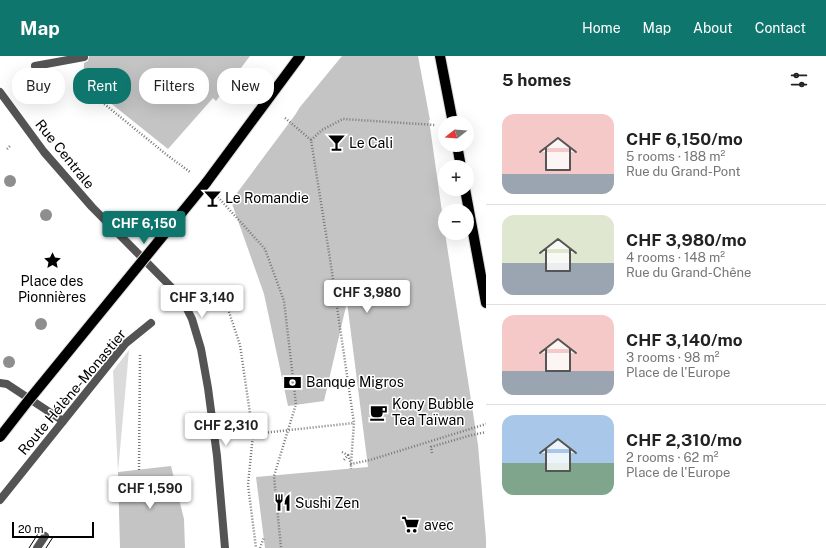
<!DOCTYPE html>
<meta charset="utf-8">
<style>
body{margin:0;font-family:"Public Sans",sans-serif;background:#f2f2f2;color:#222;height:100vh;display:flex;flex-direction:column;font-size:15px;white-space:nowrap}
*{box-sizing:border-box;margin:0}
p{font-size:13px;color:#767676}
.icon{flex:none;width:22px;height:22px;fill:none;stroke:currentColor;stroke-width:2;stroke-linecap:round;stroke-linejoin:round}
.map{position:relative;flex:1;overflow:hidden}
.panel{display:flex;flex-direction:column;background:#fff;width:340px}
.panel>*{flex:none}
.hud{position:absolute;left:12px;top:12px;width:380px;height:36px;display:flex;gap:8px}
.needle{width:26px;rotate:253deg}
.controls{position:absolute;left:438px;top:60px;display:grid;gap:8px}
.controls a{display:grid;place-items:center;width:36px;height:36px;border-radius:50%;background:#fff;box-shadow:0 4px 16px #0002;font-size:20px}
.scale{position:absolute;left:12px;bottom:10px;width:82px;box-sizing:border-box;padding-left:4px;border:2px solid #000;border-top:0;font-size:11px;line-height:14px;white-space:nowrap;color:#000;-webkit-text-stroke:3px #fff;paint-order:stroke}
.price{position:absolute;translate:-50% -34px;padding:0 9px;border-radius:4px;background:#fff;color:#222;font-size:13px;line-height:26px;filter:drop-shadow(0 1px 2px #0008)}
.price::after{content:'';position:absolute;left:50%;top:24px;width:12px;height:9px;margin-left:-6px;background:inherit;clip-path:polygon(0 0,100% 0,50% 100%)}
.price.active{background:#0f766e;color:#fff}
ul{padding:0;list-style:none}
li{display:flex;align-items:center;gap:12px;height:100px;padding:0 16px}
li+li{border-top:1px solid #e0e0e0}
li span{display:grid;place-items:center;flex:none;width:112px;height:80px;border-radius:12px;color:#555}
li>.icon{margin-inline-start:auto}
span .icon{width:48px;height:48px;fill:#fffc;stroke-width:1}
li b{font-size:17px}
h2{display:flex;justify-content:space-between;align-items:center;height:48px;padding:0 16px;font-size:17px}
.pill{padding:0 14px;border-radius:16px;background:#fff;box-shadow:0 4px 16px #0002;font-size:14px;line-height:36px}
.pill.active{background:#0f766e;color:#fff}
header{display:flex;align-items:center;gap:24px;box-sizing:border-box;height:56px;padding:0 20px;background:#0f766e;color:#fff}
header strong{font-size:19px}
nav{display:flex;gap:22px;margin-inline-start:auto;font-size:14px}
main{display:flex;flex:1;min-height:0}
.map>svg:first-child{display:block}
.green{fill:#dbdbdb}
.building{fill:#c4c4c4}
.lines{fill:none;stroke-linecap:round;stroke-linejoin:round}
.primary-casing{stroke:#dbdbdb;stroke-width:12}
.path{stroke:#767676;stroke-width:2.5;stroke-dasharray:1 2;stroke-linecap:butt}
.service{stroke:#545454;stroke-width:8}
.pedestrian{stroke:#545454;stroke-width:8}
.tertiary{stroke:#545454;stroke-width:8}
.primary{stroke:#000;stroke-width:10}
.tram{stroke:#000;stroke-width:1}
.primary-bridge-casing{stroke:#dbdbdb;stroke-width:12;stroke-linecap:butt}
.path-bridge{stroke:#767676;stroke-width:2.5;stroke-dasharray:1 2;stroke-linecap:butt}
.primary-bridge{stroke:#000;stroke-width:10}
.tree{fill:#8e8e8e}
.labels{text-anchor:middle;dominant-baseline:central;stroke-width:3;stroke-linejoin:round;paint-order:stroke}
.poi-label{font-size:14px;fill:#000;stroke:#fff;text-anchor:start}
.street-label{font-size:14px;fill:#000;stroke:#fff}
</style>
<header>
<strong>Map</strong>
<nav><a>Home</a><a>Map</a><a>About</a><a>Contact</a></nav>
</header>
<main>
<div class="map">
<svg width="486" height="492" viewBox="0 0 486 492">
<rect width="100%" height="100%" fill="#fff"/>
<polygon class="green" points="129,294 118,416 113,315"/>
<g class="building">
<polygon points="89,0 250,0 216,45 213,42 168,93 83,25 84,7 88,5"/>
<polygon points="342,0 418,0 430,64 429,64 445,177 478,389 486,483 486,492 265,492 256,421 368,411 347,246 324,345 288,350 264,238 231,145 295,59 300,51"/>
<polygon points="171,410 184,463 185,492 120,492 118,416"/>
</g>
<g class="lines">
<defs>
<g id="primary">
<polyline points="440,0 453,67"/>
<polyline points="457,89 461,111"/>
<polyline points="206,127 300,0"/>
<polyline points="465,133 486,247"/>
</g>
</defs>
<use href="#primary" class="primary-casing"/>
<g class="path">
<polyline points="81,29 167,99 190,116"/>
<polyline points="285,62 311,84 330,203 354,367 351,408 351,413"/>
<polyline points="311,84 322,74 343,63 435,69"/>
<polyline points="7,93 10,90"/>
<polyline points="228,253 240,289 253,378 248,429 256,492"/>
<polyline points="253,378 354,367"/>
<polyline points="342,396 348,399 344,404"/>
<polyline points="432,397 431,391 468,380 486,376"/>
<polyline points="348,399 351,408 370,404 486,368"/>
<polyline points="139,414 140,299"/>
<polyline points="260,492 264,481"/>
</g>
<polyline class="service" points="37,492 45,480"/>
<g class="pedestrian">
<polyline points="35,10 84,1"/>
<polyline points="0,327 7,328 63,365"/>
<polyline points="0,444 125,288 151,267"/>
</g>
<polyline class="tertiary" points="0,36 44,96 92,151 181,241 192,263 201,293 208,332 217,400 225,492"/>
<use href="#primary" class="primary"/>
<g class="tram">
<polyline points="29,492 41,473"/>
<polyline points="46,492 53,481"/>
</g>
<defs>
<polyline id="primary-bridge" points="0,381 28,345 206,127"/>
</defs>
<use href="#primary-bridge" class="primary-bridge-casing"/>
<polyline class="path-bridge" points="218,141 265,193 284,245 296,348 274,420 281,492"/>
<use href="#primary-bridge" class="primary-bridge"/>
</g>
<g class="tree">
<circle cx="50" cy="31" r="6"/>
<circle cx="10" cy="125" r="6"/>
<circle cx="46" cy="159" r="6"/>
<circle cx="41" cy="268" r="6"/>
<circle cx="9" cy="306" r="6"/>
</g>
<defs>
<symbol id="bar-bare" viewBox="-9 -9 18 18"><path d="M-6-5H6L.8 .8V4.5H3.5V6h-7V4.5H-.8V.8Z" fill="#000" stroke="#fff" stroke-width="2.5" paint-order="stroke"/></symbol>
<symbol id="sight-bare" viewBox="-9 -9 18 18"><path d="M0-6L1.8-2.2L6-1.7L2.9 1.2L3.7 5.4L0 3.3L-3.7 5.4L-2.9 1.2L-6-1.7L-1.8-2.2Z" fill="#000" stroke="#fff" stroke-width="2.5" paint-order="stroke"/></symbol>
<symbol id="bank-bare" viewBox="-9 -9 18 18"><path d="M-6-4H6V4H-6ZM0-2.3a2.3 2.3 0 1 0 0 4.6a2.3 2.3 0 1 0 0-4.6Z" fill="#000" stroke="#fff" stroke-width="2.5" paint-order="stroke"/></symbol>
<symbol id="cafe-bare" viewBox="-9 -9 18 18"><path d="M-5.5-4.5H6V0H3Q3 3.5 0 3.5H-2.5Q-5.5 3.5-5.5 0ZM3-3.2v2h1.7v-2ZM-6 4.5H4V6H-6Z" fill="#000" stroke="#fff" stroke-width="2.5" paint-order="stroke"/></symbol>
<symbol id="restaurant-bare" viewBox="-9 -9 18 18"><path d="M-5-6h1v4h1v-4h1v4h1v-4h1v5L-1.5 .5V6h-2V.5L-5-1ZM5-6V6H3V1.5H1.5Q1.5-4 5-6Z" fill="#000" stroke="#fff" stroke-width="2.5" paint-order="stroke"/></symbol>
<symbol id="supermarket-bare" viewBox="-9 -9 18 18"><path d="M-6-5.5h2.5l.6 2H6L4.5 2H-2.5L-4.4-4H-6ZM-1.5 3.2a1.3 1.3 0 1 0 .1 0ZM3 3.2a1.3 1.3 0 1 0 .1 0Z" fill="#000" stroke="#fff" stroke-width="2.5" paint-order="stroke"/></symbol>
</defs>
<g fill-rule="evenodd">
<use href="#bar-bare" x="324" y="74" width="25" height="25"/>
<use href="#bar-bare" x="200" y="130" width="25" height="25"/>
<use href="#sight-bare" x="40" y="192" width="25" height="25"/>
<use href="#bank-bare" x="280" y="314" width="25" height="25"/>
<use href="#cafe-bare" x="366" y="344" width="25" height="25"/>
<use href="#restaurant-bare" x="270" y="434" width="25" height="25"/>
<use href="#supermarket-bare" x="398" y="456" width="25" height="25"/>
</g>
<g class="labels">
<g class="poi-label">
<text x="349" y="87">Le Cali</text>
<text x="225" y="142">Le Romandie</text>
<text x="52" y="225" text-anchor="middle">Place des<tspan x="52" dy="16">Pionnières</tspan></text>
<text x="306" y="326">Banque Migros</text>
<text x="392" y="348">Kony Bubble<tspan x="392" dy="16">Tea Taïwan</tspan></text>
<text x="295" y="447">Sushi Zen</text>
<text x="424" y="469">avec</text>
</g>
<g class="street-label">
<text transform="translate(65 98) rotate(51)">Rue Centrale</text>
<text transform="translate(72 336) rotate(-50)">Route Hélène-Monastier</text>
</g>
</g>
</svg>
<div class="controls">
<a><svg class="needle" viewBox="-14 -14 28 28"><path d="M0-13l5 13h-10z" fill="#e53935"/><path d="M0 13l5-13h-10z" fill="#767676"/></svg></a>
<a>+</a>
<a>−</a>
</div>
<div class="scale">20 m</div>
<b class="price active" style="left:144px;top:189px">CHF 6,150</b>
<b class="price" style="left:367px;top:258px">CHF 3,980</b>
<b class="price" style="left:202px;top:263px">CHF 3,140</b>
<b class="price" style="left:226px;top:391px">CHF 2,310</b>
<b class="price" style="left:150px;top:454px">CHF 1,590</b>
<div class="hud">
<a class="pill">Buy</a>
<a class="pill active">Rent</a>
<a class="pill">Filters</a>
<a class="pill">New</a>
</div>
</div>
<section class="panel">
<h2>5 homes<svg class="icon" aria-label="filters" viewBox="0 0 24 24"><path d="M4 7h16M4 17h16"/><circle cx="9" cy="7" r="2"/><circle cx="15" cy="17" r="2"/></svg></h2>
<ul>
<li><span style="background:linear-gradient(#f6c9c9 75%,#9aa5b1 0)"><svg class="icon" aria-label="home" viewBox="0 0 24 24"><path d="M3 11l9-7 9 7M6 9v11h12V9"/></svg></span><div><b>CHF 6,150/mo</b><p>5 rooms · 188 m²</p><p>Rue du Grand-Pont</p></div></li>
<li><span style="background:linear-gradient(#dfe7d0 60%,#9aa5b1 0)"><svg class="icon" aria-label="home" viewBox="0 0 24 24"><path d="M3 11l9-7 9 7M6 9v11h12V9"/></svg></span><div><b>CHF 3,980/mo</b><p>4 rooms · 148 m²</p><p>Rue du Grand-Chêne</p></div></li>
<li><span style="background:linear-gradient(#f6c9c9 70%,#9aa5b1 0)"><svg class="icon" aria-label="home" viewBox="0 0 24 24"><path d="M3 11l9-7 9 7M6 9v11h12V9"/></svg></span><div><b>CHF 3,140/mo</b><p>3 rooms · 98 m²</p><p>Place de l'Europe</p></div></li>
<li><span style="background:linear-gradient(#a9c7e8 60%,#7fa58c 0)"><svg class="icon" aria-label="home" viewBox="0 0 24 24"><path d="M3 11l9-7 9 7M6 9v11h12V9"/></svg></span><div><b>CHF 2,310/mo</b><p>2 rooms · 62 m²</p><p>Place de l'Europe</p></div></li>
</ul>
</section>
</main>
